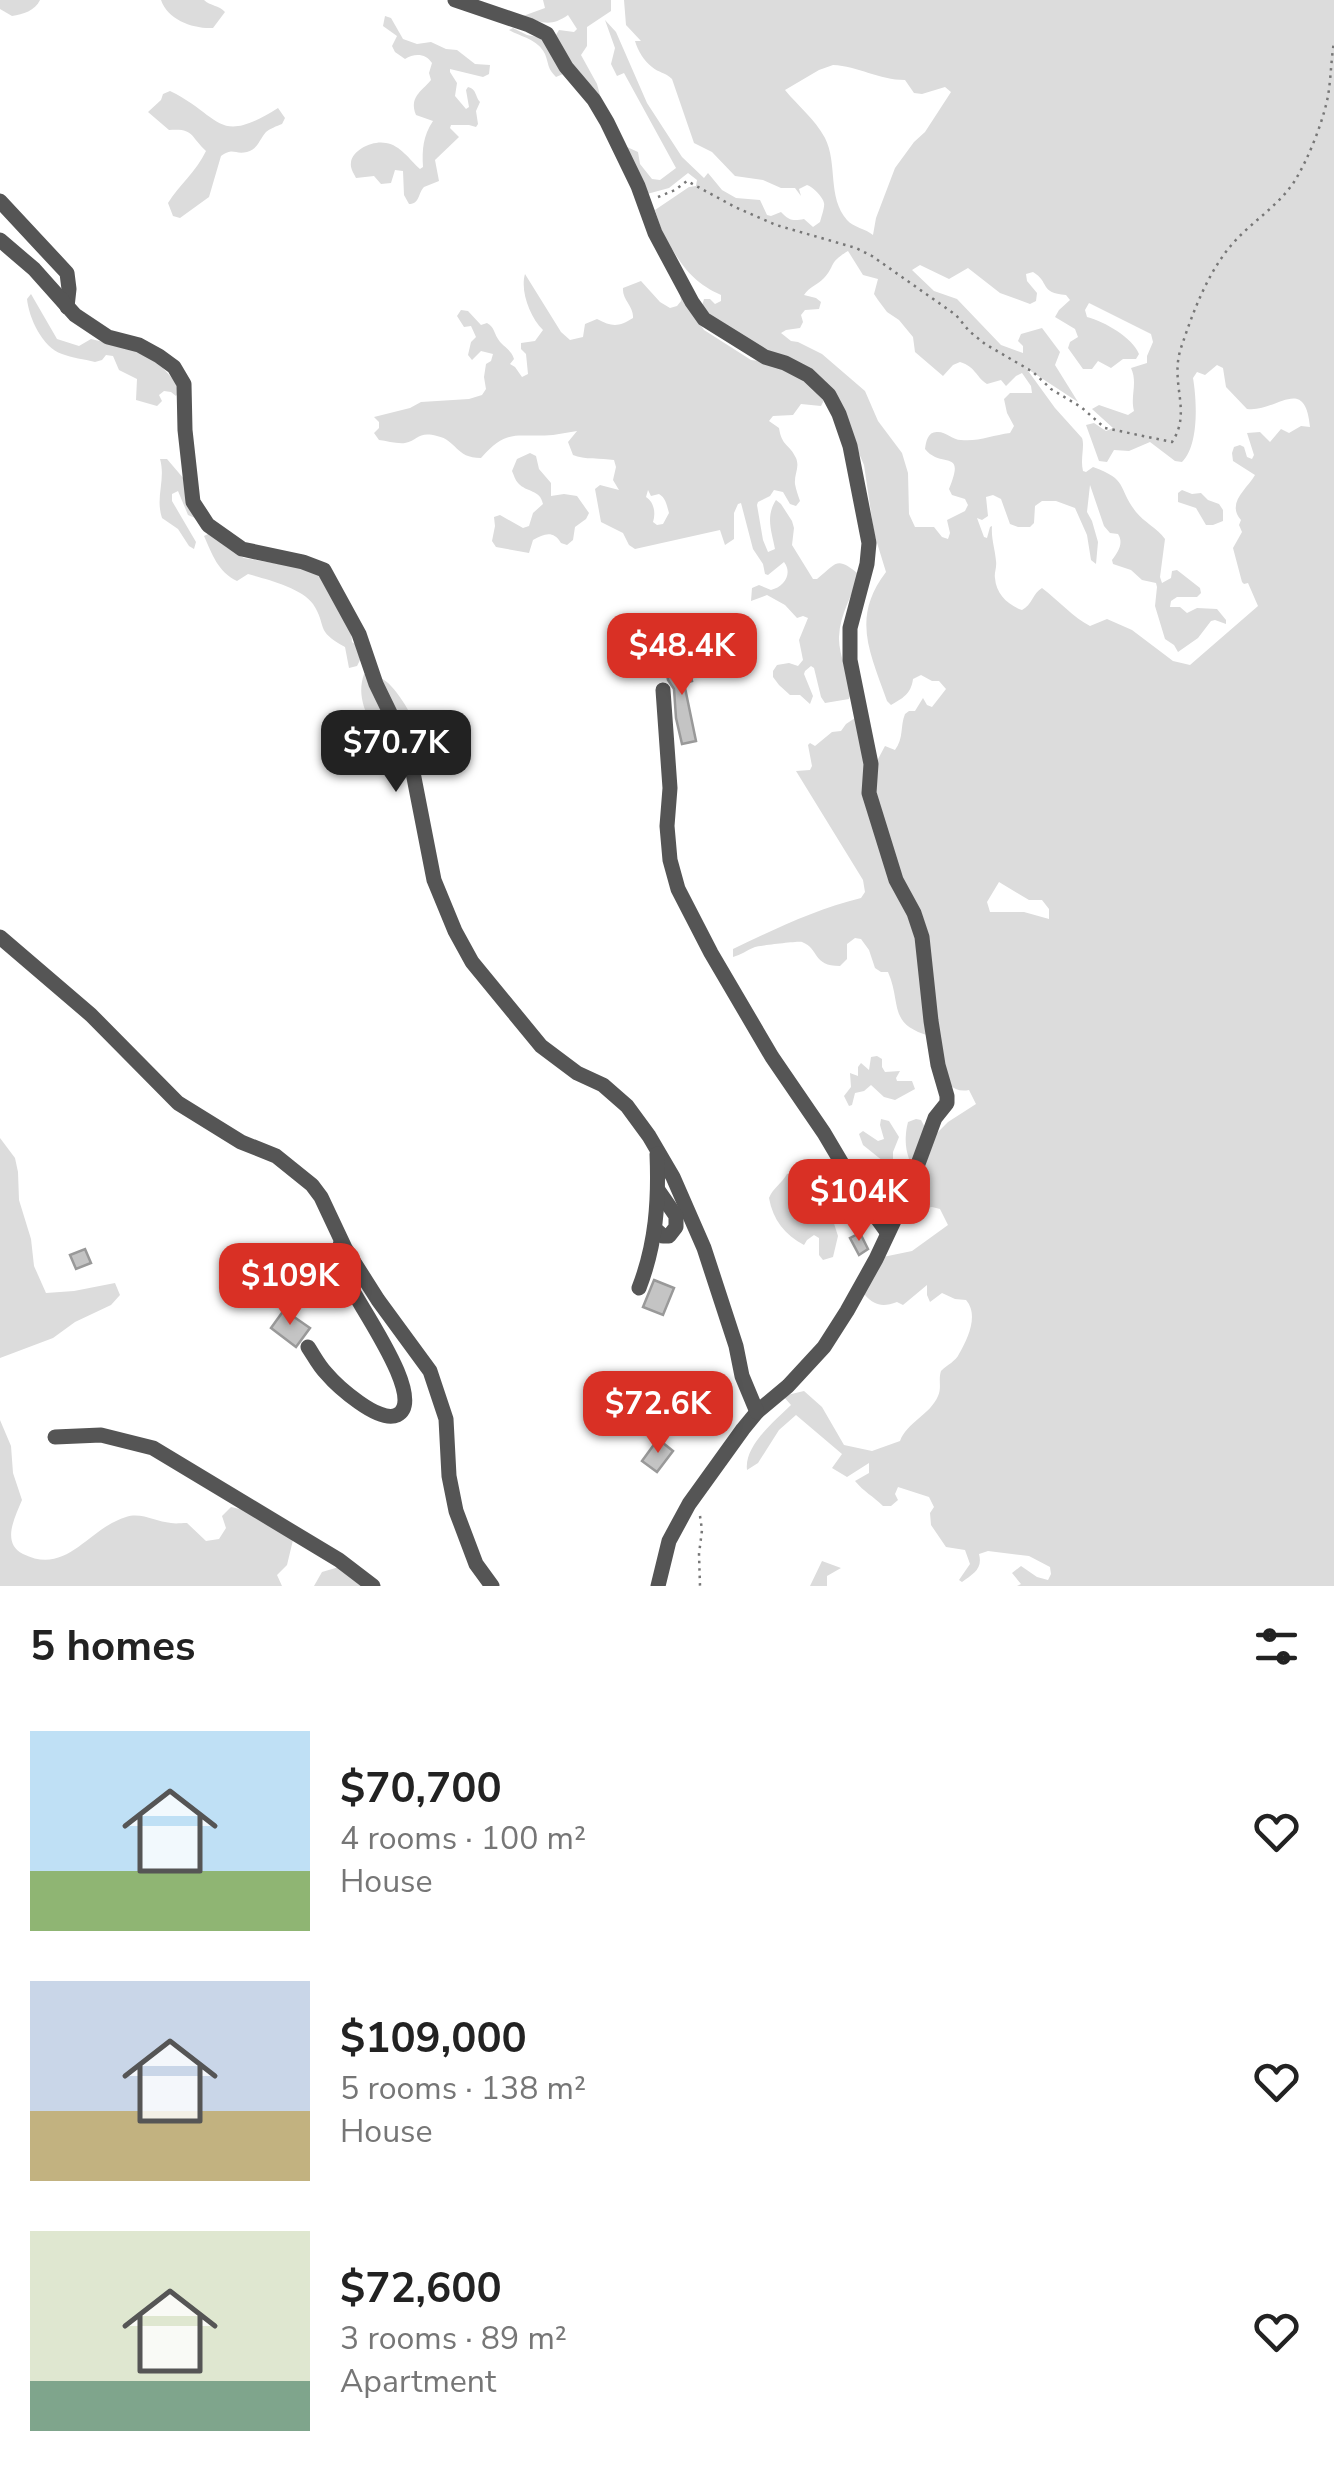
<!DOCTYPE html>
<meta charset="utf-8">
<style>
body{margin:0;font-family:"Nunito Sans",sans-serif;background:#f2f2f2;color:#222;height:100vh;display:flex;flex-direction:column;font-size:38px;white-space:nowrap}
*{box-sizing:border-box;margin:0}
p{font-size:32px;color:#767676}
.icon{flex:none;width:55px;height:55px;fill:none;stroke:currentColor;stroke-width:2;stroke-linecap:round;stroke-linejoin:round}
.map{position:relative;height:1586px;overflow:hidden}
.side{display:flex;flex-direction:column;background:#fff;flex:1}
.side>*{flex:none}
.price{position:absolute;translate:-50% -85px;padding:0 22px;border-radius:20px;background:#d93025;color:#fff;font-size:32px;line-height:65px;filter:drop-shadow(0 2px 5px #0008)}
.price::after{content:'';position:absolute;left:50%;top:60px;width:30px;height:22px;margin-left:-15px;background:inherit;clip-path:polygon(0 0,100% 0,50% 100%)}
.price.selected{background:#222;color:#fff}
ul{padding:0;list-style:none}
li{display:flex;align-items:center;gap:30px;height:250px;padding:0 30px}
li span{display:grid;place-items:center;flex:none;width:280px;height:200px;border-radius:0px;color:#555}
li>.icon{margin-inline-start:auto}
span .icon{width:120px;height:120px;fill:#fffc;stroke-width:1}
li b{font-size:42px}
h2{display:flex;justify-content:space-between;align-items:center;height:120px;padding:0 30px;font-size:42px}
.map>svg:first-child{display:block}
.green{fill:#dcdcdc;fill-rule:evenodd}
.building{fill:#c4c4c4;stroke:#999;stroke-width:2.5}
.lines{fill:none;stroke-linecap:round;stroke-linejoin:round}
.path{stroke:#777;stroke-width:2.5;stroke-dasharray:2.5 5;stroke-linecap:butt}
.minor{stroke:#555;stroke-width:15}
</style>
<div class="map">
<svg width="1334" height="1586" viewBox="0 0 1334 1586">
<rect width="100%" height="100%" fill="#fff"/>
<g class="green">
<path d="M0,0H40C35,11 23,14 12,16L0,9Z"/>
<path d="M161,0H204C210,6 219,5 225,12L213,28C193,29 168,20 161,0Z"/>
<path d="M543,0H611V11L587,27V46L581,55L597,84L600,95L596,97L563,74L556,77C547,68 549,64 545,54C538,39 521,37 509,30L513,28L527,35L553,40L559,30L574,32L577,29L568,15C551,27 542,23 523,16L545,8Z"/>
<path d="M624,0H1334V1586H1017L1021,1584L1012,1573L1021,1566L1037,1577L1048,1580L1051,1574L1050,1567L1029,1556L988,1551L979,1554C983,1569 973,1574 962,1582L959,1580L970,1564L965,1550L946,1547L931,1525L930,1513L934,1507L929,1497L898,1487L895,1494L898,1500L891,1506H883C873,1496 864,1492 855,1481L869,1473V1463L847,1477L832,1468L842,1454L796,1415L779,1430L758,1463L747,1470C744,1445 775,1421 791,1405L783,1396L804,1391L822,1407L844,1445L872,1451L900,1441C907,1422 930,1415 938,1396C942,1387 938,1380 941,1371C947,1365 956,1361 959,1354C968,1338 979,1315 966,1300L955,1299L942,1293L930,1302L927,1295V1285L903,1305L897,1302C883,1307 875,1306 865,1295V1288L883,1257L912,1251L948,1225L940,1209L932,1207L917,1209L913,1203L922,1188L918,1186L936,1134L948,1122L976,1104L969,1090C942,1096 936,1056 930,1036C887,1024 902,1004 888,972H881L875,968L869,950L861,939L855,938L847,944V959L840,966C812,966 820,949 802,942C798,941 759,946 755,947C747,950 741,955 733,957V949C775,929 816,909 861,898L865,892L863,880L796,771L810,770L812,766L808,745L810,743L815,746L832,732L841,731L846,724L855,718L877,761L885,746L895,750C904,738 900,726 905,714L909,711H915L923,698L927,705L932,707L946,689L939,681H932L921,675L913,679C911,694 903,698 891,705L887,701C870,652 851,618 886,572L874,533L864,465L832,391L756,349L710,317L702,306L704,299H710L715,304L721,301V295C697,284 686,272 672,249L668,250L655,210L689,187L696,186L697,180L688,173L669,188L647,194L627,147L638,152L640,164L652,179L660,180L676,168L624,73L617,76L611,64L615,48L605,20L616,32L647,103L682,157L704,178L708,173L722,190L736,198L760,200L767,215L771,216L781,212C789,221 794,221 804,219L813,227L820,222C821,218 825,207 824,203C823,197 813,187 807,185L799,189L801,196L795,188H781L763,180L735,176L712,152L694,143L672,79C665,72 659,73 652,67C644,61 638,51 635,41H641L626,25ZM833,65C858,66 879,80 905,80L914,93L922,94L945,87L951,92L925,132L914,142L895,168L876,218L873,235C866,229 853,227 847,220C827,197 838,164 825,138C815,119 798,106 785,90L819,70ZM848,251L863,275L878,279L874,294L878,300L887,312L899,320L913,337L915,352L943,376L953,365L960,362C976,367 975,376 987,384L1001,380L1006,386L1016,376L1022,373L1031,386L1032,393H1010L1004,399L1007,413L1014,426L1010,433C993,435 978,442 961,440C953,440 946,432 938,432C928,431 926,441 925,449C942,470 966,447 949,489L952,495L965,499L968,505L965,511L947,520L950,533L948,539L942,537L934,527H915L909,514L908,473L902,453L878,421L865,391L822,354L798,342L791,341L781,333L786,330L800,328L803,322L801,315L805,310L819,309L821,302L816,298L804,295C810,286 818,285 824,278C836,265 828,263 848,251ZM920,265L949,279L968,268L1000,293L1030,304L1036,301L1037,293L1027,281L1026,274L1033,272C1050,282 1039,293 1066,295L1070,300L1059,310L1055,317L1075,329L1078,337L1070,342L1068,348L1083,369H1092L1098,361L1111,368L1123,359H1136L1139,354C1132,337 1105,322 1087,317L1085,310L1089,303L1151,334L1153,342L1147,356V363L1131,368C1138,383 1130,396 1134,411L1128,415L1099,405L1092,409L1113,428L1106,431L1094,423L1086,425L1099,461L1107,462L1114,450L1129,451L1150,442L1175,461L1182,462C1199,446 1197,401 1193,378L1197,372L1205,375L1217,365L1223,368L1226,387L1247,409C1276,413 1305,373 1310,427L1301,426L1289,433L1281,429L1270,442L1260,432L1247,433L1254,455L1252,459L1247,457L1244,447L1240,445L1234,447L1232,453L1233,461L1255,475C1247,489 1226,503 1241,520L1239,525L1242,532L1233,548L1242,582L1244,584L1248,583L1258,606L1190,665L1173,661L1132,630L1107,619L1090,626C1074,618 1058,600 1042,588C1033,593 1032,605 1022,610C1008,605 996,594 995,578C994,573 997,567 996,561C995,548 991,539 992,526L990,527L987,538L984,537L977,518L982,520L988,516L986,497L993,495L1001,499L1010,524L1018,527H1030L1034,523L1035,506L1042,501H1056L1075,508L1087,535L1091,560L1096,564L1098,542L1092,521L1087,512L1090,485L1104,526L1110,533L1118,534C1124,543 1118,552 1112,560L1113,564L1131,570L1142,580L1156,583L1157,587L1155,606L1165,639L1174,645L1178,652L1198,638L1211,621L1215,620L1226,624V620L1217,609L1197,608L1187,613L1180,607H1170L1171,601L1177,597H1197L1201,593L1200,588L1177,570L1172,571L1171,578L1162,583L1160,577L1165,539C1157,528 1144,522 1136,512C1117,487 1129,480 1093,467L1086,472L1083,471C1080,459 1085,446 1082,438L1055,408L1026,368L1078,402L1055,365L1060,352L1042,328L1021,334L1018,341L1023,346V353L1001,345L957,299L934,291L912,270ZM999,882L1029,900H1042L1049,909V919L1024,912H990L987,902Z"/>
<path d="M385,16L391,18L403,39L417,44L431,42L446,49L457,50L475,64L490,65L489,74L483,77L450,69V72L457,83L455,96L466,109L469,107L466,90L468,87C477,89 475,97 480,102L476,111L478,124L476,127L469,125H451L450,128L459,137L435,160L439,181L424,187C418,193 420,204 409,204L404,195L403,171L395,170L391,183L381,184L374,176L356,178C353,172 350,168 351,162C353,149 374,140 386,143C400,145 410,160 420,169L423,167C422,149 423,136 433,121L416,115C409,97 421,92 431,80L429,73L432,63C426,53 414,53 405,59L395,52L392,46L397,36L383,26Z"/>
<path d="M170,91C222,116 216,147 278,108L285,118L282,124C277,126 269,129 266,132C259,140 258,149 247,152C234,155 234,147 221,156L209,197L180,218L173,216L168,203C179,185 196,172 206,151C190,136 194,128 169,130L148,112L161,100L163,94Z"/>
<path d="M525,274L561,332L570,340L583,337L585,324L597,319C612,327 619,327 633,318C634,306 622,300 623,288L641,281L660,302L670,308L677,306L681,301L679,287L691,311L704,330L751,360L778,363L797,370L824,400L821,406L801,404L793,415L773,416L769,421L779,428C782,447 789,443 796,458C800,468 794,474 795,484C796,490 798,495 800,501L796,506L790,504L783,492L774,490L770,496L758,502L757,505L763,540L768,552L775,549C772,532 765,517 776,500L781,504L792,521L794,528L792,545L813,579H817C838,562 836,556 860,575C852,595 840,614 839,637C838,657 854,685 849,699L825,703L821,697L814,668L811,666L805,671L804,674L813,696L810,704L800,695H790L779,685L773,677V671L777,665L789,663L798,666L803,660L799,640L808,618L803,616L797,618L785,605L767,595L751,601L752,588L759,585L771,590C784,587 793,574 784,562L768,575L765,574L763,564L753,549L741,503L738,504L734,513V539L725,545L720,530L635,549L629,545L623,533L601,522L595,489L600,485L619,490L613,480L616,467L614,460C601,458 584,460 573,455L568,442L577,431C569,432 561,434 553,435C516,438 508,427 481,458C455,458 457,440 437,436C418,431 419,440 405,443C397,444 387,441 379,440L374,433L379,428V422L374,417L410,408L421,402L469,399L482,395L486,389L484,377L486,364L491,361L493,354L481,351L472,360L468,355L471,342L476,337L471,326L464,327L457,316L461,310L468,311L481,325L487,323C495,328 493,331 498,339C503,347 511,349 514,359L510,364L515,367L522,377L528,374L526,354L521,349V343L535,341L543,330C530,317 520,291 525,274ZM648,490L651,496L659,494C666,498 667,506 669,513L663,524L657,525L653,522C656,513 654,502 646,497Z"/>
<path d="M31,294L57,339L79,346L91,339C130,348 159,354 180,390L176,396L171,392L164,391L159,395L162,401L157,406L136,400L137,379L119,370L113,356L106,355L102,360L95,362C84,359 72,358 62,354C42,347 29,318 27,299Z"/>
<path d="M530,453L536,456L539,469L551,483V496L564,494L577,496L589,513L586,519L575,527L573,540L567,545L561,543C553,530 544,534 533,540L529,553L496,547L492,541L495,526L494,517L500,515L523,528L529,526L533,513L543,504C540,489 527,493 518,483C515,480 514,475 512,471L517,459Z"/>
<path d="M160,459H167L184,479L185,492L195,518L188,515L178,491L172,494V501L196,542L194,549L189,546L178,529L162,518C155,497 166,480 160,459Z"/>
<polygon points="1182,490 1192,494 1201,493 1208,500 1219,504 1223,510 1223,521 1213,525 1206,525 1196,508 1178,502 1178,493"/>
<path d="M210,533L226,547L244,558L315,570L350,616L352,642L358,646L360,660L357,666L349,668L345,647C314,630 328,627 313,604C302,588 266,579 248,574L237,581C218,572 212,554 204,536Z"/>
<path d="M370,672C377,676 386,680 391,686C404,699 425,737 423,754L417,755L409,736L383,741L378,736C367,716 356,697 364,674Z"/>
<polygon points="877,1056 882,1059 882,1067 885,1072 900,1071 896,1078 897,1081 912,1081 915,1089 895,1100 884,1097 871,1085 864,1091 855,1093 852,1105 849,1106 844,1096 851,1087 850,1073 858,1076 858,1067 861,1063 869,1070 871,1057"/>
<polygon points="881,1119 889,1121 899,1137 893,1152 893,1160 888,1165 863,1145 859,1134 863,1131 878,1141 884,1139 880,1125"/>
<path d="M916,1119L921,1120L928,1133L912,1166C905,1152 904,1137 908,1122Z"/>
<polygon points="0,1138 15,1158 18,1172 19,1200 31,1239 34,1266 46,1293 74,1291 115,1283 120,1295 111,1305 75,1322 53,1338 0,1358"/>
<path d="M796,1172L815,1176L821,1183L838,1236L833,1257L823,1260L819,1255V1238L814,1235L807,1240L804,1245C785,1235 773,1220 769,1198C773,1188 782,1183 787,1174Z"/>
<path d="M0,1420L11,1446L13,1473L22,1500C15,1517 1,1543 23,1554C67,1576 87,1529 126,1517C142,1512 156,1522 171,1523C176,1524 181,1523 187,1523L206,1541L219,1539L226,1528L222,1516L231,1507L244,1510L293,1540L287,1565L277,1575L282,1586H0Z"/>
<polygon points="822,1561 841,1568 827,1576 827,1586 810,1586"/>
<polygon points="349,1564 369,1586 314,1586 322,1572"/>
</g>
<g class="building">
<polygon points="688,659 692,681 684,683 696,741 682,744 676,718 674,689 668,680 665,664"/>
<polygon points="860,1233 868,1249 859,1255 850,1238"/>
<polygon points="85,1249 91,1263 76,1269 70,1255"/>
<polygon points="654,1280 674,1288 663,1315 643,1307"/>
<polygon points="284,1310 310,1328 296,1347 271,1328"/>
<polygon points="658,1439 673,1451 657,1472 642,1461"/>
</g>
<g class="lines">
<g class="path">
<path d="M658,197L675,190L687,181L735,207L776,225L856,248L872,256L956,315L969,331L985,344L1033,372L1051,389L1081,407L1105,428L1172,442C1193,411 1168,382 1182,345C1194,309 1209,270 1234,242C1253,221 1278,206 1294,182C1308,160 1323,122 1328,96C1331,78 1331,60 1334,42"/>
<polyline points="700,1516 702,1530 699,1554 700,1586"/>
</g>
<g class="minor">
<polyline points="455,0 529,25 547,34 566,67 594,100 607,122 638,186 655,233 692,302 704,319 765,357 785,363 808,375 829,395 839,414 850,446 869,543 867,564 850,628 850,660 871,764 869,793 896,880 914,913 922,937 931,1021 938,1065 947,1096 947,1103 935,1118 908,1191 876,1259 847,1311 824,1347 788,1386 757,1412 743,1429 689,1504 669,1541 658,1586"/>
<polyline points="0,201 67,273 69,289 67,307"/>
<polyline points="0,240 34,269 75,315 108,337 139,345 159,356 174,367 184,384 185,430 193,502 208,525 242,549 303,562 324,570 359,634 376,684 409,752 434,880 455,931 472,962 541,1046 577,1073 603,1085 627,1106 649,1136 673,1177 704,1248 736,1346 742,1376 757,1412"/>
<polyline points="663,690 670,788 667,826 670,860 678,889 711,953 772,1057 824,1133 863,1199 887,1232"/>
<polyline points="0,937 91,1015 178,1103 241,1142 276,1156 312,1185 321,1197 345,1248 378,1300 430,1371 446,1419 449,1476 456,1511 476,1564 492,1586"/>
<polyline points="655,1229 663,1236 669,1236 676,1227 676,1216 658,1190"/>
<path d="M639,1288C656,1244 659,1201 657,1154"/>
<path d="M308,1347C314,1356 319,1366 326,1373C337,1386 379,1424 397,1415C429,1399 353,1298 345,1276C342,1266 341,1255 340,1245"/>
<polyline points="55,1437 101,1435 153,1448 339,1560 373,1586"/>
</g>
</g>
</svg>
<b class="price" style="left:682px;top:698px">$48.4K</b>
<b class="price selected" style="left:396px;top:795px">$70.7K</b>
<b class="price" style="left:859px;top:1244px">$104K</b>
<b class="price" style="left:290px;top:1328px">$109K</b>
<b class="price" style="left:658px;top:1456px">$72.6K</b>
</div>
<section class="side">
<h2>5 homes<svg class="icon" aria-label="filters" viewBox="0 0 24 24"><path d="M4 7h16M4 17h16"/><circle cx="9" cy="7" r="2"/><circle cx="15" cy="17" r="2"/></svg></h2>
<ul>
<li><span style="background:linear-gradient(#bfe0f5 70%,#8fb573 0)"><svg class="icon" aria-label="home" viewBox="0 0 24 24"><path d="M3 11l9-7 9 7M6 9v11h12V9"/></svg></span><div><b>$70,700</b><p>4 rooms · 100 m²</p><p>House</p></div><svg class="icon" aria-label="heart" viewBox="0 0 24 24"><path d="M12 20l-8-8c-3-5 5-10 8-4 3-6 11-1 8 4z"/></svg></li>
<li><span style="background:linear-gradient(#c9d6e8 65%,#c2b280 0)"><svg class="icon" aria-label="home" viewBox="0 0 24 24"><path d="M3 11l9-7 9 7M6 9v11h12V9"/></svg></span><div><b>$109,000</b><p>5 rooms · 138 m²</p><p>House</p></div><svg class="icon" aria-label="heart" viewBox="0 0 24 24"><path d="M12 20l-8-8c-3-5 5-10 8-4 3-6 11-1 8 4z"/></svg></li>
<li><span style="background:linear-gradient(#dfe7d0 75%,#7fa58c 0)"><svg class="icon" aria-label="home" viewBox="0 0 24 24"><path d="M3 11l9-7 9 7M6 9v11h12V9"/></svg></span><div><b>$72,600</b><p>3 rooms · 89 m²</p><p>Apartment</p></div><svg class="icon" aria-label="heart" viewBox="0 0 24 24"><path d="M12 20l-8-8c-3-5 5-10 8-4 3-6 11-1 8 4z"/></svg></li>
</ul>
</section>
